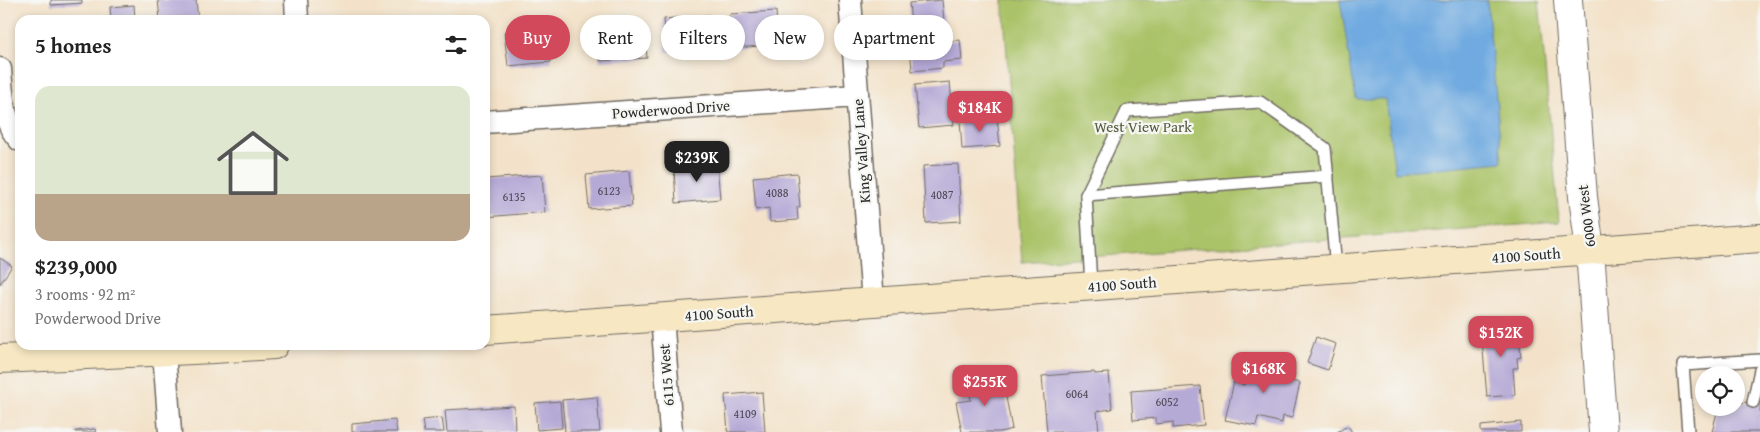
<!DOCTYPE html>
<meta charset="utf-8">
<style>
body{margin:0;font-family:"Gentium Book Plus",serif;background:#f2f2f2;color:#222;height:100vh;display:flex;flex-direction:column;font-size:19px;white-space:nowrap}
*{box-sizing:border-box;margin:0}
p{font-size:16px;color:#767676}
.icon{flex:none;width:28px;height:28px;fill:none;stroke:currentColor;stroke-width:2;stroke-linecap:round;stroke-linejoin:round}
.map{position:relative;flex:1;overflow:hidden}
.drawer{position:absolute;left:15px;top:15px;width:475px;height:335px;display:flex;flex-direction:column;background:#fff;border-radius:15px;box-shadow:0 2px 8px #0003}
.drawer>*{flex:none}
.guide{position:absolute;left:505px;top:15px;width:475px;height:45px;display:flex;gap:10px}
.fabs{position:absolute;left:1695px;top:366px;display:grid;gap:10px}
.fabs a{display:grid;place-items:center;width:50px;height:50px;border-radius:50%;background:#fff;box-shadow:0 2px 8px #0003;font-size:25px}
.price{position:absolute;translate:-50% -42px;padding:0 11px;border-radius:10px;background:#d1495b;color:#fff;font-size:16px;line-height:32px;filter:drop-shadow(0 1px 2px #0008)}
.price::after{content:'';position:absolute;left:50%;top:30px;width:15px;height:11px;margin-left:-8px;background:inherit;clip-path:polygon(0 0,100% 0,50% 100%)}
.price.selected{background:#222;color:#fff}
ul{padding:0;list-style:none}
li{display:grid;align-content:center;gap:10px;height:265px;padding:0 20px}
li+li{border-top:1px solid #e0e0e0}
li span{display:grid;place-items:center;height:155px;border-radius:15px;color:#555}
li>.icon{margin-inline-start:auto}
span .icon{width:90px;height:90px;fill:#fffc;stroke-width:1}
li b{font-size:21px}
h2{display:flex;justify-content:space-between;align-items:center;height:60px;padding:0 20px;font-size:21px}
.pill{padding:0 18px;border-radius:22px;background:#fff;box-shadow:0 2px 8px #0003;font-size:18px;line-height:45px}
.pill.selected{background:#d1495b;color:#fff}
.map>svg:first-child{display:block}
.green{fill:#aac368;stroke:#6a774a}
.water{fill:#70aae0;stroke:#4e6a86}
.building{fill:#b5a9d6}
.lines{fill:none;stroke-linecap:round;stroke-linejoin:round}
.service-casing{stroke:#716b62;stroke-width:14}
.minor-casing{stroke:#716b62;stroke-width:25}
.tertiary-casing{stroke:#716b62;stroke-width:30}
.secondary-casing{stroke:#716b62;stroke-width:30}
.service{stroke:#fff;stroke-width:11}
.minor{stroke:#fff;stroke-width:22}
.tertiary{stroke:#fff;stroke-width:28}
.secondary{stroke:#f7e8c3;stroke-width:28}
.labels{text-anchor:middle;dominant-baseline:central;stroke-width:4.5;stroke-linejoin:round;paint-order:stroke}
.number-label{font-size:12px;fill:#4e4a56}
.street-label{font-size:15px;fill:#2b2b2b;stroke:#f6f6f2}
.park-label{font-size:15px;fill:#51593d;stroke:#f6f6f2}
</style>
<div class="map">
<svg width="1760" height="432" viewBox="0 0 1760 432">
<rect width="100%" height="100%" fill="#f6f6f2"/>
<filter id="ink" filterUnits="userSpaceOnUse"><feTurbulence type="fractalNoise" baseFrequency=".02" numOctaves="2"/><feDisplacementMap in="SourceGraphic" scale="10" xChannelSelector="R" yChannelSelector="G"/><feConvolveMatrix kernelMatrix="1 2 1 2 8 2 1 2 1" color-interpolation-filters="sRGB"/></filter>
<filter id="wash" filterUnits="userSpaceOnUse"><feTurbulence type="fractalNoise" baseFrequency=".0096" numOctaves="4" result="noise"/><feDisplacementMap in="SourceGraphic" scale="20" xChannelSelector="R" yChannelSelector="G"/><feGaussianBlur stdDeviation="1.12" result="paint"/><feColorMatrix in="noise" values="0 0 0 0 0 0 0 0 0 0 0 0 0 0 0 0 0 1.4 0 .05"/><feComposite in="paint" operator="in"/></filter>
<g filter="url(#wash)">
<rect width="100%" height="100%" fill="#f3e2c9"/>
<polygon class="green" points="1003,0 1539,0 1559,222 1022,262"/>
<polygon class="water" points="1340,0 1487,0 1502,162 1395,172 1385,99 1356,99"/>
<g id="blocks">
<g class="building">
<polygon points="51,0 82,0 82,3 51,5"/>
<polygon points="158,0 196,0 198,20 160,20"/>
<polygon points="942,0 946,41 960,40 962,60 943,62 943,68 912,71 910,45 913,44 909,3"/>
<polygon points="134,5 135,20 111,20 110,7"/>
<polygon points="776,11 778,45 732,48 730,14"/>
<polygon points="709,15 712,49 666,52 664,19"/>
<polygon points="644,24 647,58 600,61 598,28"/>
<polygon points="548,28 551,62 508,66 504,32"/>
<polygon points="950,82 954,125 919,128 915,85"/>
<polygon points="997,116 1000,146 962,149 960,119"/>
<polygon points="717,163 720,199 676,203 674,167"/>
<polygon points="958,164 961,221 926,223 923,166"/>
<polygon points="629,171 632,206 589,209 586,175"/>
<polygon points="797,173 800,207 797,207 798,220 770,222 769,208 756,210 753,177"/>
<polygon points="542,175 545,212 485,217 485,179"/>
<polygon points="0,258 12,266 0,284"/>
<polygon points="1518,323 1521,357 1517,358 1518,368 1513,368 1515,395 1487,397 1481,327"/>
<polygon points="1316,337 1336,344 1328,370 1307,363"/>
<polygon points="1250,358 1294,368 1291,381 1300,383 1292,418 1283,416 1282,423 1258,417 1256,426 1225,420 1234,382 1244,385"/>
<polygon points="1094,372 1095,374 1109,373 1112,409 1097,411 1099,432 1047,432 1042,376"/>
<polygon points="1002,376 1012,429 1000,432 962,432 956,402 971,400 967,381"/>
<polygon points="1200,386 1204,425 1173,428 1173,422 1156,424 1156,418 1133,420 1131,391"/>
<polygon points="762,392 765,432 728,432 725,395"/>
<polygon points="597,397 600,432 565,432 562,400"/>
<polygon points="560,401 562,428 537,430 535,403"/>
<polygon points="1760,401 1760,432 1712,432 1718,408 1736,408 1736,403"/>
<polygon points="514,406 515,432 447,432 445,410"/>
<polygon points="442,418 444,432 424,432 422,420"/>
<polygon points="395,420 397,432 352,432 352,424"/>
<polygon points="1521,422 1521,432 1481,432 1481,426"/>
<polygon points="1348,426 1352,432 1337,432"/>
<polygon points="95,429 96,432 75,432 75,431"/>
</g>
</g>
</g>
<g filter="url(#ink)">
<use href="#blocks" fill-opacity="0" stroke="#716b62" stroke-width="1"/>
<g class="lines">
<defs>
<g id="service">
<polyline points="1086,195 1328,176"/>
<polyline points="1091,286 1086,195 1127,111 1260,102 1325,148 1336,268"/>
<polyline points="1753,402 1760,370"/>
<polyline points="1688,432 1683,365 1760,360"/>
</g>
<g id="minor">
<polyline points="296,0 297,20"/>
<polyline points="850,0 873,302"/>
<path d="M0,69C2,94 2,121 20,140"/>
<polyline points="485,122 857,96"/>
<polyline points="662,317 671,432"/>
<polyline points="164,352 170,432"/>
</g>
<polyline id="tertiary" points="1568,0 1583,197 1590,250 1603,432"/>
<g id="secondary">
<polyline points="485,330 1760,238"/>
<polyline points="0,359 214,349 274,345"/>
</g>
</defs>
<use href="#service" class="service-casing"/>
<use href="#minor" class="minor-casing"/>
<use href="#tertiary" class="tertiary-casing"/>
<use href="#secondary" class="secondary-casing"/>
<use href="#service" class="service"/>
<use href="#minor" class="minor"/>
<use href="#tertiary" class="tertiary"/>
<use href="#secondary" class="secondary"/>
</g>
</g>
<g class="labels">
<g class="number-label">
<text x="609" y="190">6123</text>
<text x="777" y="192">4088</text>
<text x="942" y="194">4087</text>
<text x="514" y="196">6135</text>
<text x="1077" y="393">6064</text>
<text x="1167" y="401">6052</text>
<text x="745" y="413">4109</text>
</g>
<g class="street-label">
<text transform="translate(671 109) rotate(-4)">Powderwood Drive</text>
<text transform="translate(861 151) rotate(-94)">King Valley Lane</text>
<text transform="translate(1586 216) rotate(-97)">6000 West</text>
<text transform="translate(1526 255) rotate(-4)">4100 South</text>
<text transform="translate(1122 284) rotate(-4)">4100 South</text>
<text transform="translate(719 313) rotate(-4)">4100 South</text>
<text transform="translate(666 375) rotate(-94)">6115 West</text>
</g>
<g class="park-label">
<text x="1143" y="126">West View Park</text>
</g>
</g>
</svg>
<div class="fabs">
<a><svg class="icon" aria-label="locate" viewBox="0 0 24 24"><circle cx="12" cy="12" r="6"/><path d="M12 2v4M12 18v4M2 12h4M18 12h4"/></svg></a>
</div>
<b class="price" style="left:980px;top:133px">$184K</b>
<b class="price selected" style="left:697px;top:183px">$239K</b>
<b class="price" style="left:1501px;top:358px">$152K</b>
<b class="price" style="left:1264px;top:394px">$168K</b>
<b class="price" style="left:985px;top:407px">$255K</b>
<div class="guide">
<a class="pill selected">Buy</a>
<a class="pill">Rent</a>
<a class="pill">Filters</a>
<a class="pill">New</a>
<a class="pill">Apartment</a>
</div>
<section class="drawer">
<h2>5 homes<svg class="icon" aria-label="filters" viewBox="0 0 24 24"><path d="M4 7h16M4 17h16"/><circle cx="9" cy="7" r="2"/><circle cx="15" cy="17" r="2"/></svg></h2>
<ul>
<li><span style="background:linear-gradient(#dfe7d0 70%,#b9a48a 0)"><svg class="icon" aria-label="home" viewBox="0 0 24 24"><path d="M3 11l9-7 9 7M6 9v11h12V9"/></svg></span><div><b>$239,000</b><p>3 rooms · 92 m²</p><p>Powderwood Drive</p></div></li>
</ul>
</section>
</div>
